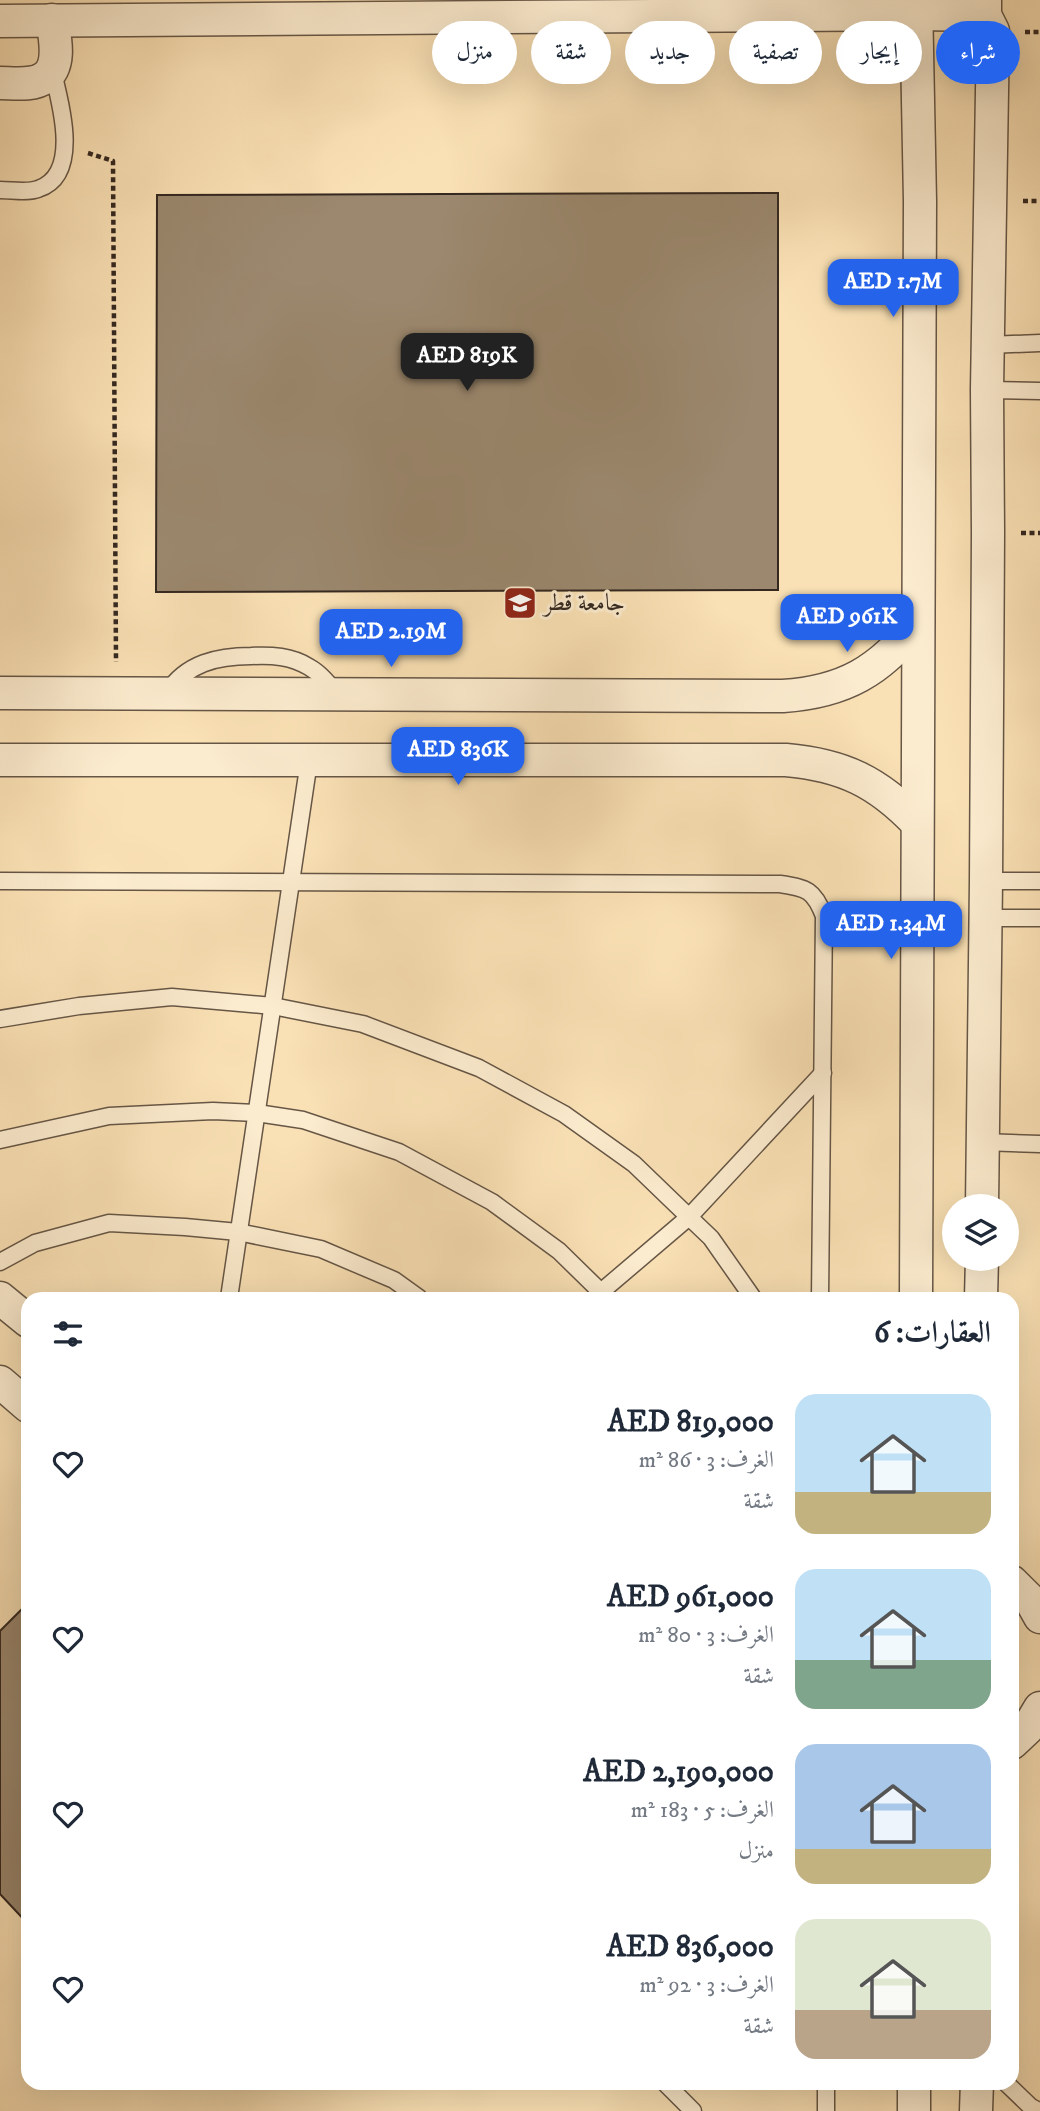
<!DOCTYPE html>
<html lang="ar">
<meta charset="utf-8">
<style>
body{margin:0;font-family:"IM FELL DW Pica",Amiri,serif;background:#f2f2f3;color:#1f2937;direction:rtl;height:100vh;display:flex;flex-direction:column;font-size:26px;white-space:nowrap}
*{box-sizing:border-box;margin:0}
p{font-size:23px;color:#747a83}
.icon{flex:none;width:38px;height:38px;fill:none;stroke:currentColor;stroke-width:2;stroke-linecap:round;stroke-linejoin:round}
.map{position:relative;flex:1;overflow:hidden;direction:ltr}
.details{position:absolute;left:21px;top:1292px;width:998px;height:798px;display:flex;flex-direction:column;background:#fff;border-radius:21px;box-shadow:0 7px 28px #0002;direction:rtl}
.details>*{flex:none}
.banner{position:absolute;left:21px;top:21px;width:999px;height:63px;direction:rtl;display:flex;gap:14px}
.buttons{position:absolute;left:942px;top:1194px;display:grid;gap:14px}
.buttons a{display:grid;place-items:center;width:77px;height:77px;border-radius:50%;background:#fff;box-shadow:0 7px 28px #0002;font-size:35px}
.price{position:absolute;translate:-50% -60px;padding:0 16px;border-radius:14px;background:#2563eb;color:#fff;font-size:23px;line-height:46px;filter:drop-shadow(0 2px 4px #0008)}
.price::after{content:'';position:absolute;left:50%;top:42px;width:21px;height:16px;margin-left:-10px;background:inherit;clip-path:polygon(0 0,100% 0,50% 100%)}
.price.on{background:#222;color:#fff}
ul{padding:0;list-style:none}
li{display:flex;align-items:center;gap:21px;height:175px;padding:0 28px}
li span{display:grid;place-items:center;flex:none;width:196px;height:140px;border-radius:21px;color:#555}
li>.icon{margin-inline-start:auto}
span .icon{width:84px;height:84px;fill:#fffc;stroke-width:1}
li b{font-size:30px}
h2{display:flex;justify-content:space-between;align-items:center;height:84px;padding:0 28px;font-size:30px}
.chip{padding:0 24px;border-radius:32px;background:#fff;box-shadow:0 7px 28px #0002;font-size:24px;line-height:63px}
.chip.on{background:#2563eb;color:#fff}
.map>svg:first-child{display:block}
.building{fill:#9b886e;stroke:#342821;stroke-width:2}
.lines{fill:none;stroke-linecap:round;stroke-linejoin:round}
.lane-casing{stroke:#665646;stroke-width:19}
.street-casing{stroke:#665646;stroke-width:35}
.path{stroke:#342821;stroke-width:4.5;stroke-dasharray:5 3.5;stroke-linecap:butt}
.lane{stroke:#fceccf;stroke-width:16}
.street{stroke:#fceccf;stroke-width:32}
.labels{text-anchor:middle;dominant-baseline:central;stroke-width:6;stroke-linejoin:round;paint-order:stroke}
.poi-label{font-size:24px;fill:#342821;stroke:#fceccf;text-anchor:start}
</style>
<div class="map">
<svg width="1040" height="2111" viewBox="0 0 1040 2111">
<rect width="100%" height="100%" fill="#fae1b5"/>
<filter id="stains"><feTurbulence type="fractalNoise" baseFrequency=".00286" numOctaves="4"/><feColorMatrix values="0 0 0 0 .2 0 0 0 0 .09 0 0 0 0 .02 0 0 0 .5 -.17"/></filter>
<radialGradient id="worn" r=".72"><stop offset=".6" stop-color="#630" stop-opacity="0"/><stop offset="1" stop-color="#630" stop-opacity=".3"/></radialGradient>
<g class="building">
<polygon points="778,193 778,590 156,592 157,195"/>
<polygon points="28,1603 28,1924 0,1894 0,1631"/>
</g>
<g class="lines">
<defs>
<g id="lane">
<path d="M0,190C12,190 28,193 38,189C82,175 60,101 52,69"/>
<polyline points="988,345 1040,343"/>
<polyline points="987,390 1040,391"/>
<path d="M167,693C186,663 218,656 251,656C272,655 291,656 309,667C320,673 328,683 336,693"/>
<path d="M0,881L780,884C807,888 814,890 824,916L820,1298"/>
<polyline points="986,881 1040,881"/>
<polyline points="986,918 1040,918"/>
<polyline points="0,1019 79,1006 172,997 273,1006 363,1024 479,1068 564,1114 634,1164 689,1217 711,1238 753,1298"/>
<polyline points="0,1140 109,1116 213,1111 257,1113 303,1120 399,1152 492,1202 559,1251 607,1298"/>
<polyline points="982,1142 1040,1144"/>
<polyline points="0,1262 35,1243 109,1223 185,1227 238,1232 321,1249 394,1280 419,1298"/>
<polyline points="595,1297 689,1217 823,1073"/>
<polyline points="229,1298 309,761"/>
<polyline points="664,2082 693,2111"/>
<polyline points="1005,2082 1031,2107 1039,2111"/>
<polyline points="826,2111 826,2082"/>
</g>
<g id="street">
<polyline points="916,0 920,201 916,1298"/>
<polyline points="0,21 915,14 985,15"/>
<path d="M0,83C13,83 33,86 44,78C62,67 55,37 52,20"/>
<path d="M0,693L783,696C844,692 880,671 918,623"/>
<path d="M0,760H786C843,765 878,782 917,823"/>
<polyline points="982,1206 986,881 988,533 987,390 993,31 985,15 985,0"/>
<polyline points="0,1298 28,1321"/>
<polyline points="981,1298 982,1258"/>
<polyline points="0,1382 28,1406"/>
<polyline points="1012,1582 1031,1601 1040,1617"/>
<polyline points="1012,1743 1028,1728 1040,1708"/>
<polyline points="914,2111 914,2082"/>
<polyline points="976,2111 977,2082"/>
</g>
</defs>
<use href="#lane" class="lane-casing"/>
<use href="#street" class="street-casing"/>
<g class="path">
<polyline points="1025,32 1040,32"/>
<polyline points="88,153 113,161 116,662"/>
<polyline points="1023,201 1040,201"/>
<polyline points="1021,533 1040,533"/>
</g>
<use href="#lane" class="lane"/>
<use href="#street" class="street"/>
</g>
<defs>
<symbol id="university-square" viewBox="-11 -11 22 22"><rect x="-9" y="-9" width="18" height="18" rx="4" fill="#8f2418" stroke="#fceccf"/><path d="M0-5L7-2L0 1L-7-2ZM-4 1L0 2.5L4 1V4Q0 6-4 4Z" fill="#fff"/></symbol>
</defs>
<g fill-rule="evenodd">
<use href="#university-square" x="501" y="584" width="38" height="38"/>
</g>
<g class="labels">
<g class="poi-label">
<text x="544" y="603">جامعة قطر</text>
</g>
</g>
<rect width="100%" height="100%" filter="url(#stains)"/>
<rect width="100%" height="100%" fill="url(#worn)"/>
</svg>
<div class="buttons">
<a><svg class="icon" aria-label="layers" viewBox="0 0 24 24"><path d="M12 4l9 5-9 5-9-5zM3 14l9 5 9-5"/></svg></a>
</div>
<b class="price" style="left:893px;top:319px">AED 1.7M</b>
<b class="price on" style="left:467px;top:393px">AED 819K</b>
<b class="price" style="left:847px;top:654px">AED 961K</b>
<b class="price" style="left:391px;top:669px">AED 2.19M</b>
<b class="price" style="left:458px;top:787px">AED 836K</b>
<b class="price" style="left:891px;top:961px">AED 1.34M</b>
<div class="banner">
<a class="chip on">شراء</a>
<a class="chip">إيجار</a>
<a class="chip">تصفية</a>
<a class="chip">جديد</a>
<a class="chip">شقة</a>
<a class="chip">منزل</a>
</div>
<section class="details">
<h2>العقارات: 6<svg class="icon" aria-label="filters" viewBox="0 0 24 24"><path d="M4 7h16M4 17h16"/><circle cx="9" cy="7" r="2"/><circle cx="15" cy="17" r="2"/></svg></h2>
<ul>
<li><span style="background:linear-gradient(#bfe0f5 70%,#c2b280 0)"><svg class="icon" aria-label="home" viewBox="0 0 24 24"><path d="M3 11l9-7 9 7M6 9v11h12V9"/></svg></span><div><b>AED 819,000</b><p>الغرف: 3 · 86 m²</p><p>شقة</p></div><svg class="icon" aria-label="heart" viewBox="0 0 24 24"><path d="M12 20l-8-8c-3-5 5-10 8-4 3-6 11-1 8 4z"/></svg></li>
<li><span style="background:linear-gradient(#bfe0f5 65%,#7fa58c 0)"><svg class="icon" aria-label="home" viewBox="0 0 24 24"><path d="M3 11l9-7 9 7M6 9v11h12V9"/></svg></span><div><b>AED 961,000</b><p>الغرف: 3 · 80 m²</p><p>شقة</p></div><svg class="icon" aria-label="heart" viewBox="0 0 24 24"><path d="M12 20l-8-8c-3-5 5-10 8-4 3-6 11-1 8 4z"/></svg></li>
<li><span style="background:linear-gradient(#a9c7e8 75%,#c2b280 0)"><svg class="icon" aria-label="home" viewBox="0 0 24 24"><path d="M3 11l9-7 9 7M6 9v11h12V9"/></svg></span><div><b>AED 2,190,000</b><p>الغرف: 5 · 183 m²</p><p>منزل</p></div><svg class="icon" aria-label="heart" viewBox="0 0 24 24"><path d="M12 20l-8-8c-3-5 5-10 8-4 3-6 11-1 8 4z"/></svg></li>
<li><span style="background:linear-gradient(#dfe7d0 65%,#b9a48a 0)"><svg class="icon" aria-label="home" viewBox="0 0 24 24"><path d="M3 11l9-7 9 7M6 9v11h12V9"/></svg></span><div><b>AED 836,000</b><p>الغرف: 3 · 92 m²</p><p>شقة</p></div><svg class="icon" aria-label="heart" viewBox="0 0 24 24"><path d="M12 20l-8-8c-3-5 5-10 8-4 3-6 11-1 8 4z"/></svg></li>
</ul>
</section>
</div>
